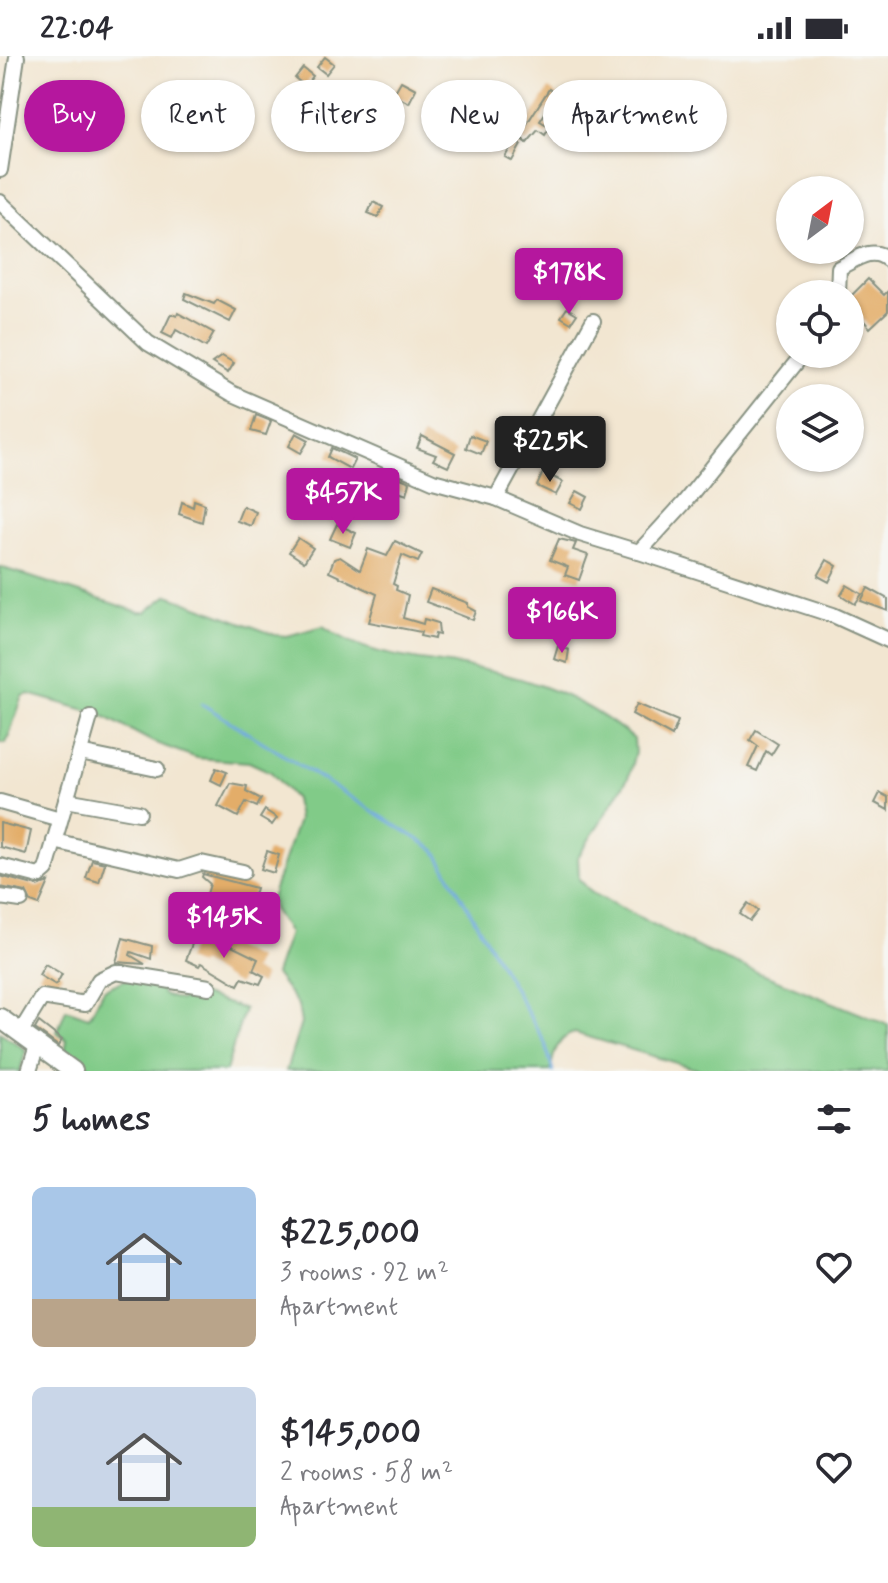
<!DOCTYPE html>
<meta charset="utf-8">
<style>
body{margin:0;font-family:Mynerve,sans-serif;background:#f7f7f7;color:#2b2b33;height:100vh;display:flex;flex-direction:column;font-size:30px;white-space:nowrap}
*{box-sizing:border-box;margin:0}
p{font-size:26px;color:#7c7c81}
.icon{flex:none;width:44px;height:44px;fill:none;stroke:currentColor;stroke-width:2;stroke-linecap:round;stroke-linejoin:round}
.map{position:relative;height:1015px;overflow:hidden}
.side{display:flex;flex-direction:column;background:#fff;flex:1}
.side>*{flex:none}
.banner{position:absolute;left:24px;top:24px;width:840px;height:72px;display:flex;gap:16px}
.needle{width:52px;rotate:32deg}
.controls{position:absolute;left:776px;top:120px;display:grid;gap:16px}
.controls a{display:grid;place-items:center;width:88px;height:88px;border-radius:50%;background:#fff;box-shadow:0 2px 6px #0004;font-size:40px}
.price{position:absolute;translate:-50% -68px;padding:0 18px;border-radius:8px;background:#b5179e;color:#fff;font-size:26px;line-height:52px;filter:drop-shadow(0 2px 4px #0008)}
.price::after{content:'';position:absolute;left:50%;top:48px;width:24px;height:18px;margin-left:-12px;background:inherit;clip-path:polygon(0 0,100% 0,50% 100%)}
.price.active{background:#222;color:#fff}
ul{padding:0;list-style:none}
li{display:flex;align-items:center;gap:24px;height:200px;padding:0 32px}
li span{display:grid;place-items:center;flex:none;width:224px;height:160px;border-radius:12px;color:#555}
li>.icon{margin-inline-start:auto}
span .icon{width:96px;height:96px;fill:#fffc;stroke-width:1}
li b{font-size:34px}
h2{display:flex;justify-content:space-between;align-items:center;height:96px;padding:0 32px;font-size:34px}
.tag{padding:0 28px;border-radius:36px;background:#fff;box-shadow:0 2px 6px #0004;font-size:28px;line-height:72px}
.tag.active{background:#b5179e;color:#fff}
.status{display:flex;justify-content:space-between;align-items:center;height:56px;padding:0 40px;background:#fff;direction:ltr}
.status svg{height:22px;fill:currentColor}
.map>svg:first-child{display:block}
.green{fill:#81cb88;stroke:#50845e;stroke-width:2}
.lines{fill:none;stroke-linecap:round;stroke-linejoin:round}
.stream{stroke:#6ea9de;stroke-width:3}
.building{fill:#e3ad69}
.minor-casing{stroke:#889282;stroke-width:18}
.major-casing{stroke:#889282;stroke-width:22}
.minor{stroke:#fff;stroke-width:14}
.major{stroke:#fff;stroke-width:18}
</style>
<div class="status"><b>22:04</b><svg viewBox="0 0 49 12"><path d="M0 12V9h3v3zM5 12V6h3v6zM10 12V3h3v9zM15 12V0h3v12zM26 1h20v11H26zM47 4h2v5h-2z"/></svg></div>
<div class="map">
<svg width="888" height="1015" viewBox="0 0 888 1015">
<rect width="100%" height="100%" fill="#f6f6f2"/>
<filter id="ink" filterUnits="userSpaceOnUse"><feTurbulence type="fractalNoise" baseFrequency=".0125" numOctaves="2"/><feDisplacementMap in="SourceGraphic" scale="16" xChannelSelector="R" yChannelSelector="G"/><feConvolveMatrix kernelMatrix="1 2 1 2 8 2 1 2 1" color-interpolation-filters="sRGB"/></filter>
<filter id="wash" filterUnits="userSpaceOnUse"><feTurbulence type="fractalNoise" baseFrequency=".006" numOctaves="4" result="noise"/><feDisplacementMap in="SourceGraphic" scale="32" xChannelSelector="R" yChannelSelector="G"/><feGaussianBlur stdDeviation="1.8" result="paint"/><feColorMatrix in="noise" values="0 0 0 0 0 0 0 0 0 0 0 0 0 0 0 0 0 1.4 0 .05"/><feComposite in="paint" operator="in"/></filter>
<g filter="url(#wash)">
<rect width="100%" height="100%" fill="#f2e6d1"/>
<g class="green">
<path d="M0,511L139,556H146L168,539L275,579L287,580L323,570C367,601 411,602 462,610C527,620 583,641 634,683L635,697L628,722L578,801L579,823L592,837L705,895L888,969V1015H703L575,977C556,981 554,999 550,1015H286L301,967L298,949L275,918L289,877L273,853L271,842L298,764L295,743L271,716L249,706L197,702L153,686L100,658L29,638L23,640L6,687L0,686Z"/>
<polygon points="127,923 159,928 163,939 180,944 197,937 244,953 226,1015 96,1015 65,995 67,984 57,976 66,953 89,961 104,933"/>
<polygon points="0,976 26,994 20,1015 0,1015"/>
</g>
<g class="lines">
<polyline class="stream" points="202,648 435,794 545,987 553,1015"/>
</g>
<g id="blocks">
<g class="building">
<polygon points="325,1 334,8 326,18 317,11"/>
<polygon points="303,12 313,20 305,30 295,22"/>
<polygon points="401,25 416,33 409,47 393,39"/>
<polygon points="549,33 557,39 540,65 550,71 545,79 538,74 527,87 519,80"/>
<polygon points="305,56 311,65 301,72 295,63"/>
<polygon points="469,74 478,78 472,91 464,87"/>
<polygon points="514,85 521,89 512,105 505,101"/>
<polygon points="373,146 383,151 378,161 368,157"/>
<polygon points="868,223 884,239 888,235 888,255 870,272 850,249 850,241"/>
<polygon points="186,237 214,248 217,244 236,254 230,266 184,243"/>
<polygon points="567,252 577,258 571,267 561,261"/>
<polygon points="178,257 214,277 206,291 176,274 172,282 162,277 171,258 177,260"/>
<polygon points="222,300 234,307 228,317 212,307"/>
<polygon points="256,359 271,365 266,379 251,375"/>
<polygon points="296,377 309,384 301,397 289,390"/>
<polygon points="470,379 486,385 481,398 466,392"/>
<polygon points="422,380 455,397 448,411 433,404 436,399 417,392"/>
<polygon points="332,392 355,403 350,413 328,401"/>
<polygon points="543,416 563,426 556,439 537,430"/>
<polygon points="398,421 410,426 407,438 395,434"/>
<polygon points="577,435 588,441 582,453 570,447"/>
<polygon points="347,442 359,446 354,460 342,458"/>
<polygon points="194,444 205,448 202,466 179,458 182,446 193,451"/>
<polygon points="243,450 256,456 251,470 237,465"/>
<polygon points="337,468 356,477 350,491 330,483"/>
<polygon points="298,482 313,492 304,506 289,496"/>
<polygon points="559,483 576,487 573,494 588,499 579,524 565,519 568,511 550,504"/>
<polygon points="395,485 422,498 418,506 402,499 393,528 397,530 396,534 408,539 403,562 423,568 424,563 438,567 439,579 435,578 434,583 420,580 421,576 369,566 377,538 329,516 334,503 340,501 360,514 368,493 387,500"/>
<polygon points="827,504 837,510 829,526 818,520"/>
<polygon points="847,529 862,538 855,548 841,539"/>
<polygon points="868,532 888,543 888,555 861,545"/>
<polygon points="431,533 468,547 468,551 476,555 473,564 426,546"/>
<polygon points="558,590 569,594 567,607 554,603"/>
<polygon points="637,648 678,665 672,680 632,658"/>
<polygon points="756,674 778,688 771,699 766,695 757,715 748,711 758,690 750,684"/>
<polygon points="216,712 227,716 221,729 211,724"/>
<polygon points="230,727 247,730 246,735 261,743 257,751 246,746 238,761 218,750"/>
<polygon points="880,737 888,741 888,754 875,747"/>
<polygon points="265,754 277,762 272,769 260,762"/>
<polygon points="0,767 31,775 26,798 0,791"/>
<polygon points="267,795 279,799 274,817 261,813"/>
<polygon points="92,804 105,807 99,826 86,822"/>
<polygon points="203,818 256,832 251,849 233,844 230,852 205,845 210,828 202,821"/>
<polygon points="0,820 37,830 49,826 39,849 31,846 26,836 0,831"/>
<polygon points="748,847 758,855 750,865 740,858"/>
<polygon points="195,880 209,886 211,880 258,903 253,914 264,920 260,928 242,922 238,929 201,907 199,910 186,904"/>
<polygon points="123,882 152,890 151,903 131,896 130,899 145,908 116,906"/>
<polygon points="45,908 62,918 56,929 39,919"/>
<polygon points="39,966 62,984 58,990 35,973"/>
</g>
</g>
</g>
<g filter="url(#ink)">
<use href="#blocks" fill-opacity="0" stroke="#889282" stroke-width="2"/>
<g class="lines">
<defs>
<g id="minor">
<polyline points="0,114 17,1"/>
<polyline points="0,146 148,287 231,337 433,425 496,442 593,265"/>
<path d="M838,238L839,212C855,204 872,189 888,204"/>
<polyline points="803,298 683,448 639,496 833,559 888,584"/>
<polyline points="496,442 580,478 639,496"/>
<polyline points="80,697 157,713"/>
<polyline points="66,744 139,757"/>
<polyline points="0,746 60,763"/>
<polyline points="54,785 179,814 201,807 243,816"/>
<polyline points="0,810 39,820 46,814 90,661"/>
<polyline points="0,841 21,844"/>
<polyline points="20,977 42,941 85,948 99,924 116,916 209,931"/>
<polyline points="29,1015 37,990"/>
</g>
<polyline id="major" points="0,962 73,1015"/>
</defs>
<use href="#minor" class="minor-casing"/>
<use href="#major" class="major-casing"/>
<use href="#minor" class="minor"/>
<use href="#major" class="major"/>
</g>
</g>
</svg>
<div class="controls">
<a><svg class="needle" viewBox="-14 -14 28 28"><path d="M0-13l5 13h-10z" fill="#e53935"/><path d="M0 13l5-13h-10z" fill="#7c7c81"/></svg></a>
<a><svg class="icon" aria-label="locate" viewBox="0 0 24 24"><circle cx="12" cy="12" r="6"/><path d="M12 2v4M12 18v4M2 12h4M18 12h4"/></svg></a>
<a><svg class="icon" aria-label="layers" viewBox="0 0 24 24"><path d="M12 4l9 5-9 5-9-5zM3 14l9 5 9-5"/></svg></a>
</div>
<b class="price" style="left:569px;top:260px">$178K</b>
<b class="price active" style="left:550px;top:428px">$225K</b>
<b class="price" style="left:343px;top:480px">$457K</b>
<b class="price" style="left:562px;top:599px">$166K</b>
<b class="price" style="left:224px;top:904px">$145K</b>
<div class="banner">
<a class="tag active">Buy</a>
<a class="tag">Rent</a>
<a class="tag">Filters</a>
<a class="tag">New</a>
<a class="tag">Apartment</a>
</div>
</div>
<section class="side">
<h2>5 homes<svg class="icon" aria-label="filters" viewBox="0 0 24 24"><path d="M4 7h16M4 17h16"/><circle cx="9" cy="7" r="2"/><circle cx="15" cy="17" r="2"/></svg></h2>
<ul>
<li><span style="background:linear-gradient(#a9c7e8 70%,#b9a48a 0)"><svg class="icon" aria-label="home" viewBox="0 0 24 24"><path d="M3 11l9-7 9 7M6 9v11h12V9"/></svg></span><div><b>$225,000</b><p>3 rooms · 92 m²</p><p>Apartment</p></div><svg class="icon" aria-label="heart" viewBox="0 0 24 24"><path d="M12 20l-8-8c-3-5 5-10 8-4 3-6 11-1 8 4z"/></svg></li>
<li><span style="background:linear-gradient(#c9d6e8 75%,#8fb573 0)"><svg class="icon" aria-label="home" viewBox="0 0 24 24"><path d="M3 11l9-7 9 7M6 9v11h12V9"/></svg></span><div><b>$145,000</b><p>2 rooms · 58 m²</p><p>Apartment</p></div><svg class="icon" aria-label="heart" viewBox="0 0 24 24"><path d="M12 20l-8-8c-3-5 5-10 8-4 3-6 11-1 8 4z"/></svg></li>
</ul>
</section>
